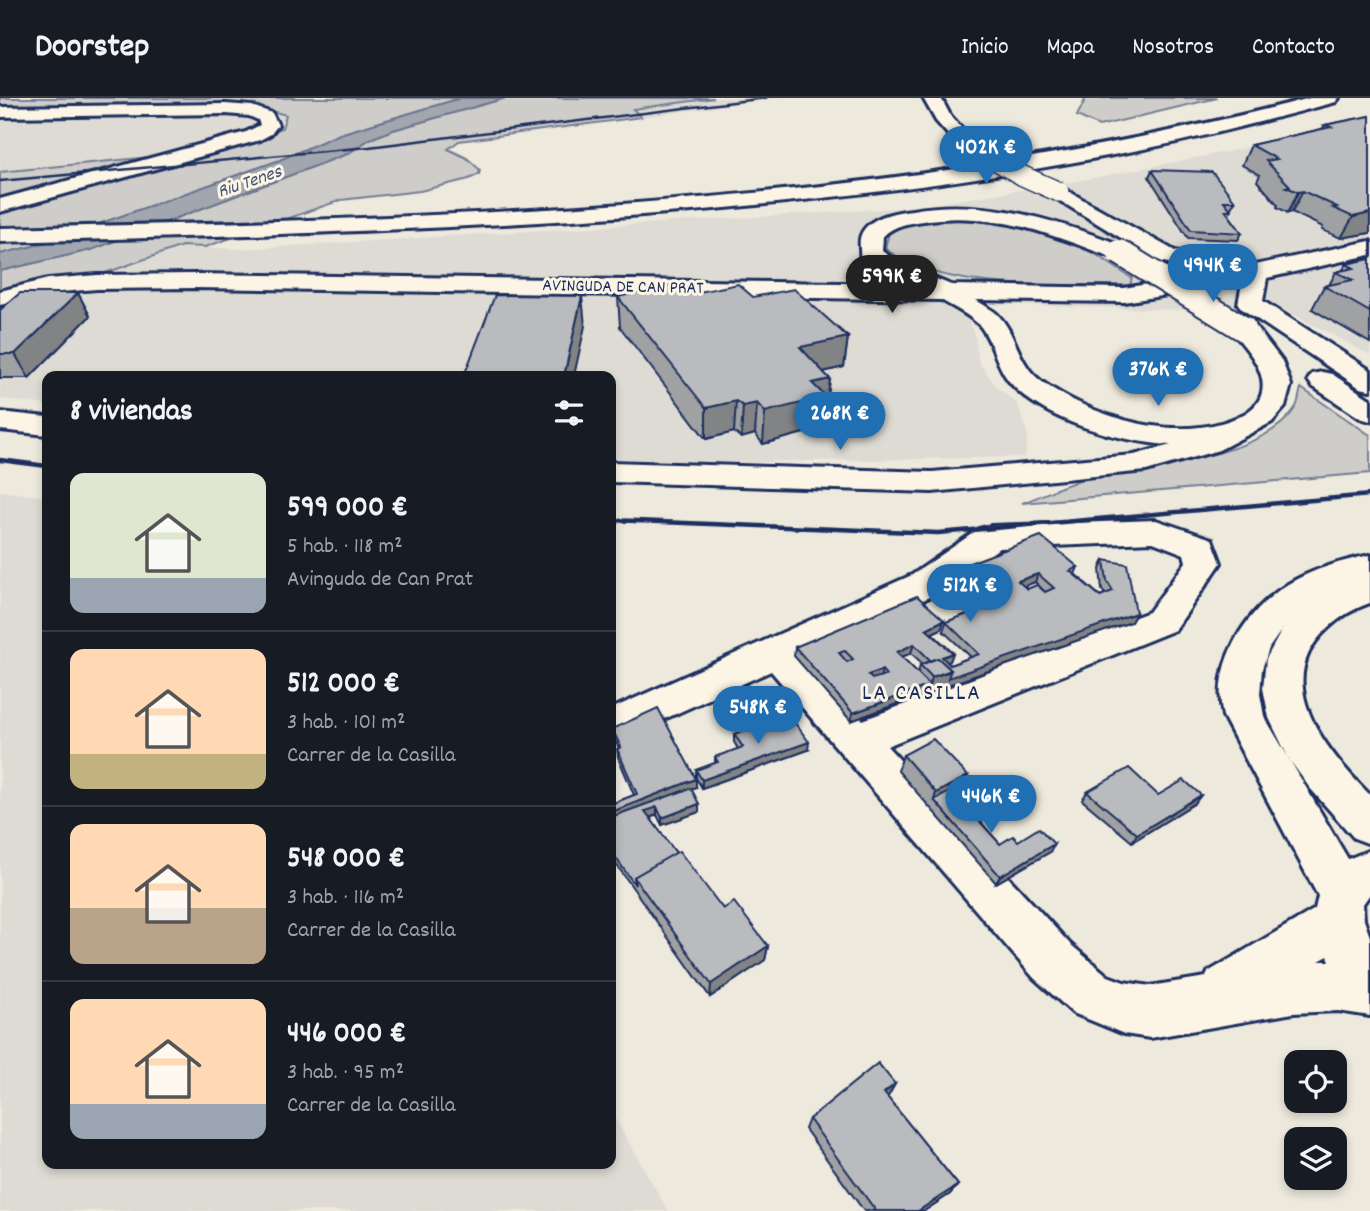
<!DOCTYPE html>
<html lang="es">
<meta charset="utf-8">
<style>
body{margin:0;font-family:Dekko,sans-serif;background:#242831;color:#f1f3f6;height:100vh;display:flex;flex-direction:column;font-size:26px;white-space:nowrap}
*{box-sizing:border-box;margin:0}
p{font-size:23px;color:#9ea1a6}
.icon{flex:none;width:38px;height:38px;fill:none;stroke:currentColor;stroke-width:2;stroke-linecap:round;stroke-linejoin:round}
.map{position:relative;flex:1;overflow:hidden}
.drawer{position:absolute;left:42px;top:273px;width:574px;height:798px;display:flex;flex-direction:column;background:#171b24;border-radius:14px;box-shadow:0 4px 10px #0003}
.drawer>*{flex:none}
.controls{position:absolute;left:1284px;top:952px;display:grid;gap:14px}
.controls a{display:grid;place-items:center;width:63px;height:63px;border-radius:14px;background:#171b24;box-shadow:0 4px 10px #0003;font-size:35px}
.price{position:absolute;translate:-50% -60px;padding:0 16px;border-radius:24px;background:#1f6fb2;color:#fff;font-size:23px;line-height:46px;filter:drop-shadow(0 2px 4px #0008)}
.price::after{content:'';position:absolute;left:50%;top:42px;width:21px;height:16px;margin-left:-10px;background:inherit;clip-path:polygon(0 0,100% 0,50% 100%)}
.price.active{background:#222;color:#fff}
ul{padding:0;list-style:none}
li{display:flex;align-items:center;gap:21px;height:175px;padding:0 28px}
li+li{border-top:2px solid #363941}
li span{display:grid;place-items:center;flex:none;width:196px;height:140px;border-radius:14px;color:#555}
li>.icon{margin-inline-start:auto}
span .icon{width:84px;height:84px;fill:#fffc;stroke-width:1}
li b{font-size:30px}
h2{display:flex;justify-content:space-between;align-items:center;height:84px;padding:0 28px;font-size:30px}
header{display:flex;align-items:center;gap:42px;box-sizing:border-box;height:98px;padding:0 35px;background:#171b24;border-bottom:2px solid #363941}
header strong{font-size:33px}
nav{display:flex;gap:38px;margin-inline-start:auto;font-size:24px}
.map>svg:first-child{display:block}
.built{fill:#dedbd4}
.green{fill:#cfcdca;stroke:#757e94;stroke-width:2}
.water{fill:#a2a7af;stroke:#6c778f;stroke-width:2}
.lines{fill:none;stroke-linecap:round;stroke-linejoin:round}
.minor-casing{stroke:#1b2f5e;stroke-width:6}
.highway-casing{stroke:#1b2f5e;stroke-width:6}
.minor{fill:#fcf5e5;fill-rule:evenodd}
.highway{fill:#fcf5e5;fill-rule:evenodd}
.rail-far1{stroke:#1b2f5e;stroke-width:2.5}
.rail{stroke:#1b2f5e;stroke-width:4.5}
.minor-bridge-far1-casing{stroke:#1b2f5e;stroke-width:22;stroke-linecap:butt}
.minor-bridge-casing{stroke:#1b2f5e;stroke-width:28;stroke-linecap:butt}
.minor-bridge-far1{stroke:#fcf5e5;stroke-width:19}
.minor-bridge{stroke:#fcf5e5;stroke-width:24}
.wall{fill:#a0a1a3;stroke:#1b2f5e;stroke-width:2;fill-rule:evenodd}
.shaded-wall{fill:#828385;stroke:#1b2f5e;stroke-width:2}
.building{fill:#babbbe;stroke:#1b2f5e;stroke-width:2;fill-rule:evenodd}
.labels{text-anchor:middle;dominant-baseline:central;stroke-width:6;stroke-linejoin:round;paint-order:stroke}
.far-street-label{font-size:18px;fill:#1b2f5e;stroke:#fcf5e5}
.far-water-label{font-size:19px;font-style:italic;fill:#445376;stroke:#fcf5e5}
.neighbourhood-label{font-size:23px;letter-spacing:2px;fill:#1b2f5e;stroke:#fcf5e5}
</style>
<header>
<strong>Doorstep</strong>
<nav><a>Inicio</a><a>Mapa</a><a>Nosotros</a><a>Contacto</a></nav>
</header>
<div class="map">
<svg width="1370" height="1113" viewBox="0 0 1370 1113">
<rect width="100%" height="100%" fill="#eee9dd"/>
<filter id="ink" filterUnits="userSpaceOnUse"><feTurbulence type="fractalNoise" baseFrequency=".0143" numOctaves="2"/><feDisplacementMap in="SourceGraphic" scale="14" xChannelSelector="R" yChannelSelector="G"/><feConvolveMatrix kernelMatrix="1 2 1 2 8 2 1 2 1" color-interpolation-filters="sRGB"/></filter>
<g filter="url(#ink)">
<g class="built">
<polygon points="714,0 779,0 641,19 632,11"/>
<polygon points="248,7 286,17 282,30 221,52 0,74 0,8"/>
<polygon points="1370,16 1370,257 1291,215 940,205 968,221 975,239 979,265 996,288 1018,307 1028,337 1025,359 702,365 611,360 611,278 47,278 47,307 0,301 0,212 182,148 240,151 915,109 1083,82 1241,51"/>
<polygon points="0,393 47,399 47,1066 611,1066 611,1013 668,1113 0,1113"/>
</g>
<g class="green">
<polygon points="0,0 461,0 340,36 280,62 42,146 0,156 0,74 221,52 282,30 286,17 248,7 0,8"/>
<polygon points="506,0 714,0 633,11 641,19 459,43 448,51 467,60 480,72 479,76 469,81 420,93 341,102 205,149 182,148 0,212 0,173 91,152 347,56 370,41 393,32"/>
<polygon points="1086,0 1217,0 1099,28 1077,18"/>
<path d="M936,121C992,122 1044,129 1095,156C1108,163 1119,173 1132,180L1130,187C1060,186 940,196 885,150L889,135L907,126Z"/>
<path d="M1301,290L1370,337V375L1022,405C1042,398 1062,387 1082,382C1135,369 1265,361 1295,310C1299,305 1299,296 1301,290Z"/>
</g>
<polygon class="water" points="461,0 506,0 393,32 370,41 347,56 91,152 0,173 0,156 42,146 280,62 340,36"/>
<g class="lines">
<defs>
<g id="minor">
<polygon points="923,0 941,0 950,17 975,45 973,49 959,49 936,23"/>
<polygon points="226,6 252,8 272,15 278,27 271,36 260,42 0,114 0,101 246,34 260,27 258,22 249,18 226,16 0,19 0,9"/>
<path d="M1059,88L1175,153L1238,167L1241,170L1370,143V157L1267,180L1263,203L1370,272V292L1360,290L1242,211L1238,206L1242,185L1124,204L976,202C983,207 992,211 998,217C1012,231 1016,252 1027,268C1034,280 1048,288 1060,295C1112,325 1188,345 1244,316C1258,308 1265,297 1262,281C1258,261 1242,247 1231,231L1235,225L1244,223L1253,225L1282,263L1291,287L1285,309L1272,324L1219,352L1146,373L932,394L611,384V364L932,374L1134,357L1171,347C1121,344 1041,323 1008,282C996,266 993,245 981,229C972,218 953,209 941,202L194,190L97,191L48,195L0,207V193L48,181L97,177L194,176L911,186L879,172L871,182H855L851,177C854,173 859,168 860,164C862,150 855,140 867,128C878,117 897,114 912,112C987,99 1057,123 1127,149L1131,154L1127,159L1119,161C1100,156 1081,147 1062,141C1018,125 970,115 923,123C908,125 895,127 883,138L882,153L902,167L951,187L1124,190L1212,175L1159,163L1052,98L1049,94L1052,90Z"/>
<polygon points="1322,274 1332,276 1370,301 1370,323 1360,320 1312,288 1308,282 1312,276"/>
<polygon points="0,314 47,319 47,337 0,332"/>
<path d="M1156,422L1212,441L1221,465L1175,532L887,648L1070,846L1108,878L1124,884L1150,888L1206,879L1208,874L1315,811L1318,798L1223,618C1211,566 1245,513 1288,486C1313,471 1342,463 1370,457V505C1353,511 1341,518 1328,530C1268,584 1327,654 1370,697V746L1354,740L1309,689L1289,661L1269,620L1263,590L1266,561L1283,530L1269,550L1262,571L1260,596L1264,618L1348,761L1370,752V796L1363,806L1364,822L1370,839V918L1338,913L1293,915L1150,940L1124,936L1073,915L1034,880L771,573L611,645V611L912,477L979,431L991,428ZM1153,444L1184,456L1186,464L1149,514L863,622L803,558L938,495L999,450ZM1328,858L1330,863H1319Z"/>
</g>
<path id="highway" d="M1310,0H1339L1336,4C1271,21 1205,39 1139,52C764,126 381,134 0,144V130C438,120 884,112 1310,0Z"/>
</defs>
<use href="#minor" class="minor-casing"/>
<use href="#highway" class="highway-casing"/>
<use href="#minor" class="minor"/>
<use href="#highway" class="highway"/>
<polyline class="rail-far1" points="0,83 369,49 766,0"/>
<g class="rail">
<polyline points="0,362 47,368"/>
<polyline points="611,422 938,435 1370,397"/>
</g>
<defs>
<polyline id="minor-bridge-far1" points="966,45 1023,78 1059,94"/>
<polyline id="minor-bridge" points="1119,154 1244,231"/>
</defs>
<use href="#minor-bridge-far1" class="minor-bridge-far1-casing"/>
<use href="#minor-bridge" class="minor-bridge-casing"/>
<use href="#minor-bridge-far1" class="minor-bridge-far1"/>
<use href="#minor-bridge" class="minor-bridge"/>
</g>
<g class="wall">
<polygon points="1370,18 1370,135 1341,140 1322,132 1323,129 1292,114 1288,115 1277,109 1278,107 1257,83 1260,77 1242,67 1251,47 1322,31 1325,27"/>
<polygon points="1152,72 1235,103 1231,110 1230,110 1231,112 1229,117 1242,135 1238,142 1188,140 1149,79"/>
<polygon points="1370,161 1370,245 1312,211 1324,188 1329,187 1336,174 1343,172 1346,166"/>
<polygon points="78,195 90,218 29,280 0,280 0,212"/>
<polygon points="685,197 753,199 848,239 844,269 823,274 830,281 826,313 825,313 822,330 763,346 755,336 741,340 734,334 706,341 620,229 618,199"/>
<path d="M1104,462L1136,515L1131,524L945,588L851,623L794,558L795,549L944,522L941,531L932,535L953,555L950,563L947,564L950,567L971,559L943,533L946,524L989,508L985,505L979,508L951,480L954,471L1078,469L1075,476L1100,498L1105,496L1102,492L1100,471ZM1035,484L1045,494L1027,491L1024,488ZM911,555L923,566L920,567L918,575L902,559Z"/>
<polygon points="612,631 696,689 691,690 699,714 662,727 657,717 650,720 676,755 723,811 768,848 765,862 710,899 611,759 611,706 634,697 618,659 617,651 619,650 613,639"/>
<polygon points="734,636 808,652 702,690 696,680 696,672 715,665 715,659 738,651 734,644"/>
<polygon points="903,657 968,678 965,686 972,694 968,701 963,704 1000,746 1018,743 1050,754 996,785 898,673"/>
<polygon points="1087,694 1158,697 1201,697 1195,705 1132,744 1082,702"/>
<polygon points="895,986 887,999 958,1087 950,1096 924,1113 864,1113 805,1031 809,1021"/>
</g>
<g class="shaded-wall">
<polygon points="1303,93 1292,114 1288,115 1298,94"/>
<polygon points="1370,115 1370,135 1341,140 1353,119"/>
<polygon points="78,195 90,218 29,280 15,256"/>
<polygon points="582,198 585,228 574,278 564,278"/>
<polygon points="848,239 844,269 797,280 800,249"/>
<polygon points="830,281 826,313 825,313 822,330 763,346 765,314 812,285"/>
<polygon points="736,303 734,334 706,341 706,310"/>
<polygon points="757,305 755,336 741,340 743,308"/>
<polygon points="1038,476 1035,484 1015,492 1018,483"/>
<polygon points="988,496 985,505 979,508 982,499"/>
<polygon points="1136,515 1131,524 945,588 851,623 853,615 930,587 932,579"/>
<polygon points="944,522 941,531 924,539 926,531"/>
<polygon points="914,546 911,555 895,562 897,554"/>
<polygon points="953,555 950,563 940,568 942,559"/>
<polygon points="882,572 880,581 866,586 868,577"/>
<polygon points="809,644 808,652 702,690 702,682"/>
<polygon points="968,678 961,694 934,702 936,695"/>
<polygon points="696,681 696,689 611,722 611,714"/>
<polygon points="972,694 968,701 955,708 959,700"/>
<polygon points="1201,697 1195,705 1132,744 1137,736"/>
<polygon points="699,706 699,714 662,727 662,720"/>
<polygon points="657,709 657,717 646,721 645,713"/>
<polygon points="1054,746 1050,754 996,785 1000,778"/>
<polygon points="768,848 765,862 710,899 711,886"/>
<polygon points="895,986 889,997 878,1006 884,995"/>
<polygon points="958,1087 950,1096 924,1113 918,1113"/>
</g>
<g class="building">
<polygon points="1370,18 1370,115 1353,119 1333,110 1337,109 1303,93 1298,94 1286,89 1290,88 1266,63 1277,61 1251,47 1331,29 1325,27"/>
<polygon points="1152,72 1212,74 1235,103 1224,103 1231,112 1225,112 1242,135 1191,132"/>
<polygon points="1370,161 1370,214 1324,188 1353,182 1336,174 1354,170 1346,166"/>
<polygon points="675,186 685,197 738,186 753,199 794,191 848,239 800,249 830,281 812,285 826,299 765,314 757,305 743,308 736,303 706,310 618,199"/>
<polygon points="20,195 78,195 15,256 0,256 0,212"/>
<polygon points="495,197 582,198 564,278 464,278"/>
<path d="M1041,438L1078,469L1070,473L1100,498L1113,493L1107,483L1104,462L1127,466L1136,515L948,580L951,572L938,560L931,563L914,546L897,554L930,587L853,615L795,549L917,498L944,522L926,531L953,555L942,559L950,567L979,556L946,524L997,505L988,496L982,499L954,471ZM1038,476L1054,490L1045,494L1037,487L1027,491L1018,483ZM845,553L853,561L847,564L839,555ZM882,572L886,577L872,581L868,577Z"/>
<polygon points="938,560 951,572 932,579 920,567"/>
<polygon points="658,610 696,681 611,714 611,706 637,696 617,651 621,649 612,631"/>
<polygon points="789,617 809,644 702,682 696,672 718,664 715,659 743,649 734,636"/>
<polygon points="933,641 968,678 936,695 903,657"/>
<polygon points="1129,670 1158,697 1184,682 1201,697 1137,736 1087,694"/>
<polygon points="965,686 972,694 959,700 1000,746 1013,738 1018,743 1039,730 1054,746 1000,778 934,702"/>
<polygon points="691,690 699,706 662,720 657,709 645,713 676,755 634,779 635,787 611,753 611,719"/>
<polygon points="679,753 723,811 734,804 768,848 711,886 634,779"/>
<polygon points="878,965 895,986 884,995 958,1087 918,1113 876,1113 809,1021"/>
</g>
</g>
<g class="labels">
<g class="far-street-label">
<text transform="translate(623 190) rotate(1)">AVINGUDA DE CAN PRAT</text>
</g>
<g class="far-water-label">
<text transform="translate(250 85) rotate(-19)">Riu Tenes</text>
</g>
<g class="neighbourhood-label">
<text x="922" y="596">LA CASILLA</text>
</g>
</g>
</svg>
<div class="controls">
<a><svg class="icon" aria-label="locate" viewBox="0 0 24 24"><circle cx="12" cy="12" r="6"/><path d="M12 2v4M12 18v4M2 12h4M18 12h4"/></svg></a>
<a><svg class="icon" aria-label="layers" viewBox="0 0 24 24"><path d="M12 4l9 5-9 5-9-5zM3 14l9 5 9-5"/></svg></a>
</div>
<b class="price" style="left:986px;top:88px">402K €</b>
<b class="price" style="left:1213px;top:206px">494K €</b>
<b class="price active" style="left:892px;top:217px">599K €</b>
<b class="price" style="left:1158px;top:310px">376K €</b>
<b class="price" style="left:840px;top:354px">268K €</b>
<b class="price" style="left:970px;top:526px">512K €</b>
<b class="price" style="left:758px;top:648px">548K €</b>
<b class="price" style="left:991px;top:737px">446K €</b>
<section class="drawer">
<h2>8 viviendas<svg class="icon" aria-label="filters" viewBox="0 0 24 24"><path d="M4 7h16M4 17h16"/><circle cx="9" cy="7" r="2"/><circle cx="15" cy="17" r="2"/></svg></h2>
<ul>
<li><span style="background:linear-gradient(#dfe7d0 75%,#9aa5b1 0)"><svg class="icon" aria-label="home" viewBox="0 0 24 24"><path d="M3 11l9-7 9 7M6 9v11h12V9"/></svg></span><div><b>599 000 €</b><p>5 hab. · 118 m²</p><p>Avinguda de Can Prat</p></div></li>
<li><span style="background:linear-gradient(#ffd9b3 75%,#c2b280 0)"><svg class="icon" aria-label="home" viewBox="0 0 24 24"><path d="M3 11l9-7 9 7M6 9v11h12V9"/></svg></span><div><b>512 000 €</b><p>3 hab. · 101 m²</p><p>Carrer de la Casilla</p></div></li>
<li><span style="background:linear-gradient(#ffd9b3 60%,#b9a48a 0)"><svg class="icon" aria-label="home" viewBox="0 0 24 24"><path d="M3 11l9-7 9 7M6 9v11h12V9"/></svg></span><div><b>548 000 €</b><p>3 hab. · 116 m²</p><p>Carrer de la Casilla</p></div></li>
<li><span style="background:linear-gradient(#ffd9b3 75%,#9aa5b1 0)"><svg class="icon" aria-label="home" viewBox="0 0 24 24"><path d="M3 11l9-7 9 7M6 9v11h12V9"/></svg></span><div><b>446 000 €</b><p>3 hab. · 95 m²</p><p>Carrer de la Casilla</p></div></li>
</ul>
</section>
</div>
